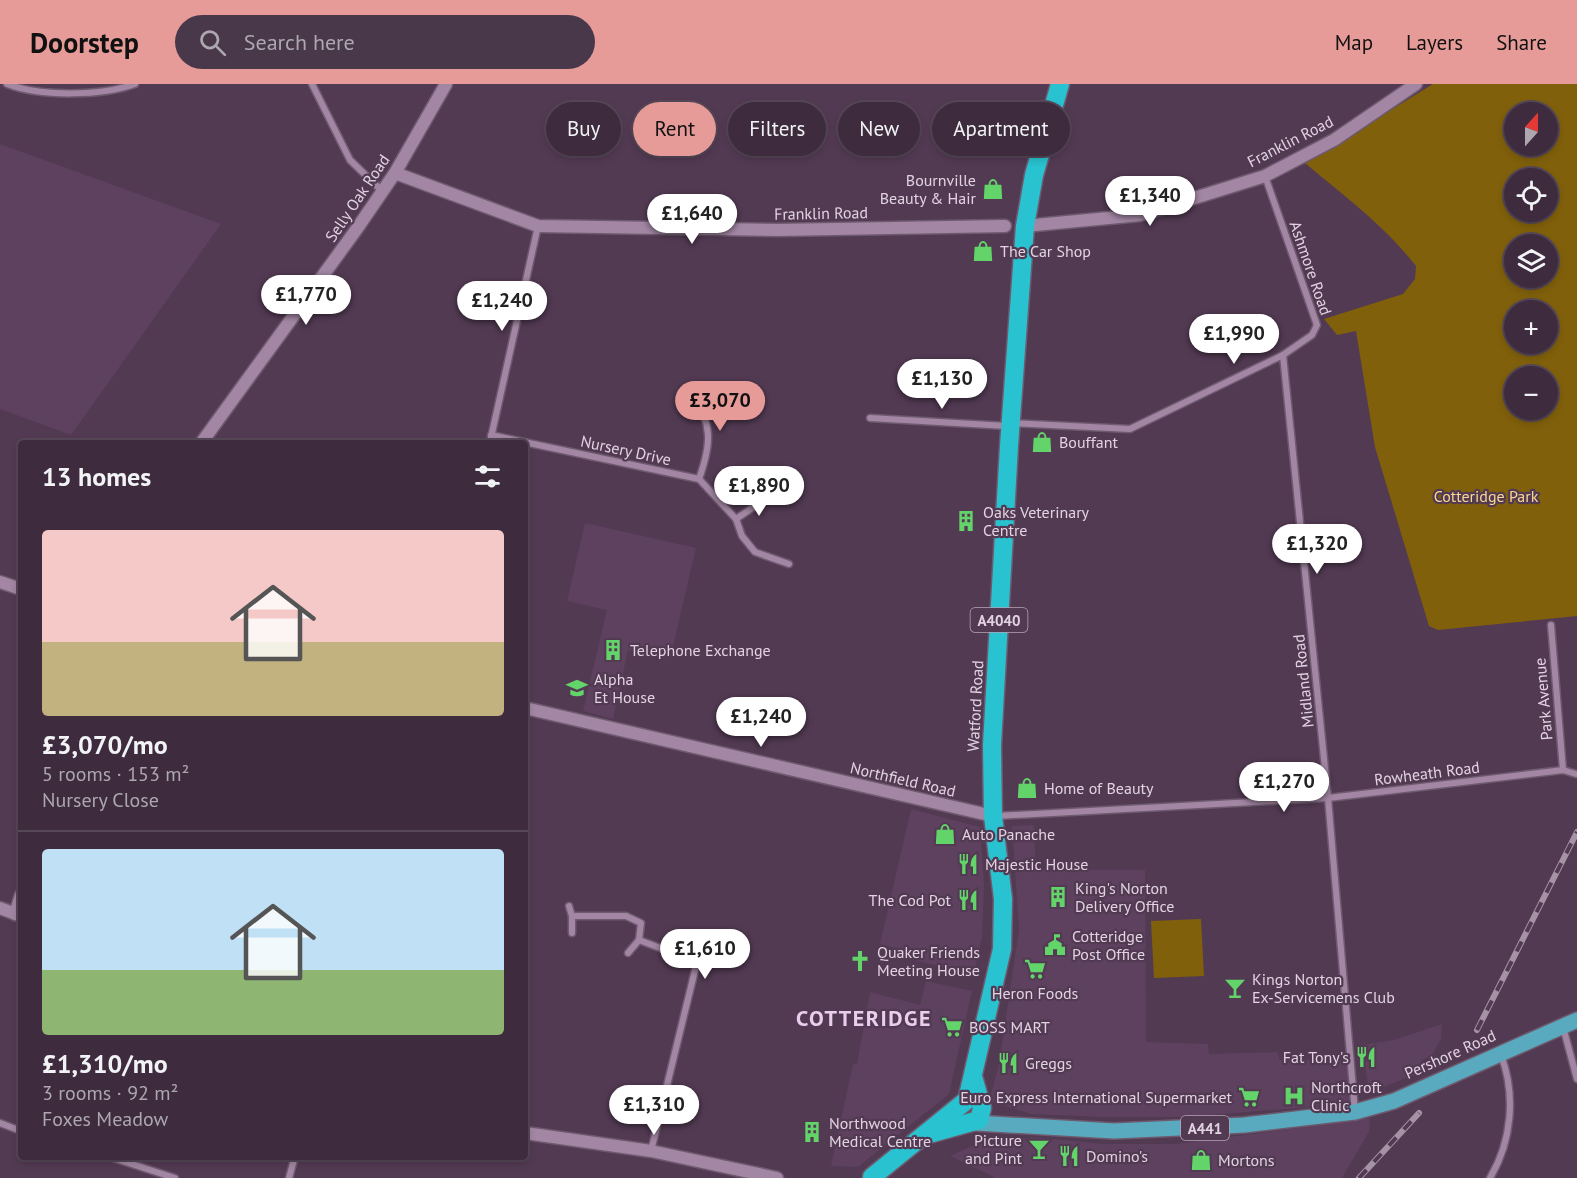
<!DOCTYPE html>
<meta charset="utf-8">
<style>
body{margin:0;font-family:"PT Sans",sans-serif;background:#493849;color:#f1f3f6;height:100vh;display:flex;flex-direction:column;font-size:22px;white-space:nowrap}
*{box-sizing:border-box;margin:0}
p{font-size:20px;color:#ada7b0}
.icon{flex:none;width:33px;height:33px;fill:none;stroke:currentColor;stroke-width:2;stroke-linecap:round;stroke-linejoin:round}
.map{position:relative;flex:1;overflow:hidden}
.side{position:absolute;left:18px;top:356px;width:510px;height:720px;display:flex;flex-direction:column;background:#3e2c3e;border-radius:6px;box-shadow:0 3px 9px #0003,0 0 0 2px #574858}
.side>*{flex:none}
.banner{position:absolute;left:546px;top:18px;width:570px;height:54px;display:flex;gap:12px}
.needle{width:39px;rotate:21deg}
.controls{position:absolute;left:1504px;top:18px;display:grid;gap:12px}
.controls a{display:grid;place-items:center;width:54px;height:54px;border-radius:50%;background:#3e2c3e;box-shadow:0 3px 9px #0003,0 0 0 2px #574858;font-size:30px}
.price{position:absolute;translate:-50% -51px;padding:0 14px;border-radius:21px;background:#fff;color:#222;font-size:20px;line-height:39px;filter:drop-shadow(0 2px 3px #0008)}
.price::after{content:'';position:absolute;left:50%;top:36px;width:18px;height:14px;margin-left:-9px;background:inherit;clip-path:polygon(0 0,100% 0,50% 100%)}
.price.on{background:#e69b98;color:#111}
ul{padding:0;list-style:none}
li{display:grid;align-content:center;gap:12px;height:318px;padding:0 24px}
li+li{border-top:2px solid #574858}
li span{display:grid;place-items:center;height:186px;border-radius:6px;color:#555}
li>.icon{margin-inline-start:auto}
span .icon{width:108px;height:108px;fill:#fffc;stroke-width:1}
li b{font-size:26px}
h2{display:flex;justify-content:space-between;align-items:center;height:72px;padding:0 24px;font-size:26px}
.tag{padding:0 21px;border-radius:27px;background:#3e2c3e;box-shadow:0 3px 9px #0003,0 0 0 2px #574858;font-size:21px;line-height:54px}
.tag.on{background:#e69b98;color:#111}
header{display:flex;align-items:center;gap:36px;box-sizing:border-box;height:84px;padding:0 30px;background:#e69b98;color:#111}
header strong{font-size:28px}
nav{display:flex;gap:33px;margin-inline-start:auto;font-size:21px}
.search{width:420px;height:54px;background:#493849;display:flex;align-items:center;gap:15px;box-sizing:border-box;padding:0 21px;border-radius:33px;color:#ada7b0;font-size:22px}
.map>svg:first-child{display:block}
.built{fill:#5e405f}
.green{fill:#80600b;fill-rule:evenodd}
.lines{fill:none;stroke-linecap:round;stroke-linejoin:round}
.street-casing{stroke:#6e5a6e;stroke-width:9}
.secondary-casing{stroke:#6e5a6e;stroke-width:15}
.primary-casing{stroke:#6e5a6e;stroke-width:18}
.highway-casing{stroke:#6e5a6e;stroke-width:21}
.street{stroke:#a286a3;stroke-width:6}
.secondary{stroke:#a286a3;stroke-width:12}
.primary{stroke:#59aabe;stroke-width:15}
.highway{stroke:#28c2d0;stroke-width:18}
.rail-casing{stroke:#a592a5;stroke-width:6}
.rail{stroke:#523a53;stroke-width:4;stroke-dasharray:11;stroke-linecap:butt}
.labels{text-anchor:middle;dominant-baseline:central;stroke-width:4.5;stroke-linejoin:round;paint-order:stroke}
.shield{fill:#523a53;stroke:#b7a5b7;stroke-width:1.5}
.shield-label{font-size:15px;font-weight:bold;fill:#e2d3e2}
.street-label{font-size:16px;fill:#e2d3e2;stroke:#523a53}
.poi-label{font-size:16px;fill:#e2d3e2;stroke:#523a53;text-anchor:start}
.park-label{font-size:16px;fill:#f9d790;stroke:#523a53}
.district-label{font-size:22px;font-weight:bold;letter-spacing:1.5px;fill:#ebcdec;stroke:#523a53}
</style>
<header>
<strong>Doorstep</strong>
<div class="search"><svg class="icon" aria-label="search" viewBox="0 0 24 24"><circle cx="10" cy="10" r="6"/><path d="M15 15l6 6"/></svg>Search here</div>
<nav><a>Map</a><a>Layers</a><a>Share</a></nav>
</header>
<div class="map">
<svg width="1577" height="1094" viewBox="0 0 1577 1094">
<rect width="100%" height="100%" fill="#523a53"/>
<g class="built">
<polygon points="0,60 221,140 71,351 0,325"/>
<polygon points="585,439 696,464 670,575 628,566 613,635 583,627 607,526 567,517"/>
<polygon points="911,725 980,743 984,800 982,853 974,890 909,875 910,868 880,860"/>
<polygon points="1034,741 1036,786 1145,786 1146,958 1208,960 1209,970 1277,968 1280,976 1346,976 1352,1020 1180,1033 1101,1033 1031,1030 989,1017 999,981 1019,845 1012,742"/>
<polygon points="926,897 972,907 949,1010 858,1083 831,1082 853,980 857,980 870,908 920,921"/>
<polygon points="1442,940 1441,955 1431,973 1421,976 1425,986 1369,1009 1362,961 1394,956"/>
<polygon points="1370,1034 1369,1048 1342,1094 996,1094 950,1072 978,1059 1035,1053 1103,1060 1176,1060"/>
</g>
<g class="green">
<path d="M1433,0H1577V532L1438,546L1429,542L1375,363L1356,247L1337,251L1324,235L1403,210L1415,195L1416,182C1383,140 1345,113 1305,79ZM1515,28H1548V62H1515ZM1515,94H1548V128H1515ZM1515,160H1548V194H1515ZM1515,226H1548V260H1515ZM1515,292H1548V326H1515Z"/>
<polygon points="1201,835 1204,892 1154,894 1151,837"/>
</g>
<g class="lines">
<defs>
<g id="street">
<path d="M7,0C41,13 102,12 135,0"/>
<polyline points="312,0 350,76 382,107"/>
<polyline points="1283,271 1328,714 1355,1028"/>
<path d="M690,309C714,339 711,361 699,395"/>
<polyline points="870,334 1007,342"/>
<polyline points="1013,339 1130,345 1283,271 1312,251 1317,241 1265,92"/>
<polyline points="491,351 699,395 736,435 742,452 755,468 789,480"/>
<polyline points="490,358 538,142"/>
<polyline points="736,435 768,413"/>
<polyline points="1551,541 1563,686"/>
<polyline points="997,732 1328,714 1563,686 1576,690"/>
<polyline points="569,822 572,832 626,832 641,839 639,856 697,878 651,1067"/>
<polyline points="572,849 572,832"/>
<polyline points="628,869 639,856"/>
<polyline points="697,878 735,877"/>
<polyline points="1563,943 1577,995"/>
<polyline points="0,1039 21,1047"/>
<polyline points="107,1072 175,1094"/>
<polyline points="289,1094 295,1072"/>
<path d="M1490,1094C1512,1057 1516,1011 1501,971"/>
</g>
<g id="secondary">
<polyline points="395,89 538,142 778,146 1005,142"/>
<polyline points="1025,142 1140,131 1265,92 1334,56 1416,0"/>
<polyline points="202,358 356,146 395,89 446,0"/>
<polyline points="0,498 21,505"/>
<polyline points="525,624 993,732"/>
<polyline points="0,824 21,832"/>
<polyline points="15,830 21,811"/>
<polyline points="525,1049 651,1067 777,1094"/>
</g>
<polyline id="primary" points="976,1039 1114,1047 1244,1041 1355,1028 1394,1017 1577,936"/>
<g id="highway">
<polyline points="929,1050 979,1036 982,1024 974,996"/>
<polyline points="872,1093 967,1016 1002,865 1003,815 993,732 992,661 1009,362 1025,142 1034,91 1060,0"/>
</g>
</defs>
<use href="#street" class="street-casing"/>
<use href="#secondary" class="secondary-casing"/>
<use href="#primary" class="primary-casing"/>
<use href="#highway" class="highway-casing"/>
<use href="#street" class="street"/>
<use href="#secondary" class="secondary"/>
<use href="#primary" class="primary"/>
<use href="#highway" class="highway"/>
<defs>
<g id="rail">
<polyline points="1477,946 1577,748"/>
<polyline points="1359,1094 1419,1029"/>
</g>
</defs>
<use href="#rail" class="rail-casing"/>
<use href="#rail" class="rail"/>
</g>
<defs>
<symbol id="shop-bare" viewBox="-9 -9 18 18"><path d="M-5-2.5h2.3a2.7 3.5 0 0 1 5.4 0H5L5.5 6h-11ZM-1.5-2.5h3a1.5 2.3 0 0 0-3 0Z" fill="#62d469" stroke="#523a53" stroke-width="2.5" paint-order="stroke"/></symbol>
<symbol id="building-bare" viewBox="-9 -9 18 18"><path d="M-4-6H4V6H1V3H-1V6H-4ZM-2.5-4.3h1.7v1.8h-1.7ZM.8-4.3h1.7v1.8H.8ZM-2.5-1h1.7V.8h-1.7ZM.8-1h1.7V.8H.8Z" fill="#62d469" stroke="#523a53" stroke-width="2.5" paint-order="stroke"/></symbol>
<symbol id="school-bare" viewBox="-9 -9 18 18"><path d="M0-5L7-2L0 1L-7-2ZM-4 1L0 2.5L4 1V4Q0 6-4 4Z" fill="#62d469" stroke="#523a53" stroke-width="2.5" paint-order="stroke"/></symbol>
<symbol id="restaurant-bare" viewBox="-9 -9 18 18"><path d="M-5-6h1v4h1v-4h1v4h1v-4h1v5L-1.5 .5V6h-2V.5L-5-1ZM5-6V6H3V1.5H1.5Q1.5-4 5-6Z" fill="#62d469" stroke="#523a53" stroke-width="2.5" paint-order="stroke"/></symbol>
<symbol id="civic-bare" viewBox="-9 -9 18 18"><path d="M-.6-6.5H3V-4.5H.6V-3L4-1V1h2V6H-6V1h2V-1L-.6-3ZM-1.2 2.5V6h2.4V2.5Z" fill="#62d469" stroke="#523a53" stroke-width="2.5" paint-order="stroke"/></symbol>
<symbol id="church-bare" viewBox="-9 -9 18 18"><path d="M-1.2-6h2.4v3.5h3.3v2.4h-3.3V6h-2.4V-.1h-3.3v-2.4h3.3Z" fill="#62d469" stroke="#523a53" stroke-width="2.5" paint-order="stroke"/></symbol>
<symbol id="supermarket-bare" viewBox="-9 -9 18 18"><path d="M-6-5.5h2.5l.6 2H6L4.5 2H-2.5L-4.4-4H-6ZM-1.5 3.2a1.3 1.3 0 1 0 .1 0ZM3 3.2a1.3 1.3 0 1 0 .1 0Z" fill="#62d469" stroke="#523a53" stroke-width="2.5" paint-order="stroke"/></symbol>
<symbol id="bar-bare" viewBox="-9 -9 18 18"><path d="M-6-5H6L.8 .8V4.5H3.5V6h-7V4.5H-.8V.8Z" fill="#62d469" stroke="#523a53" stroke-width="2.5" paint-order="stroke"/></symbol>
<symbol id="hospital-bare" viewBox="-9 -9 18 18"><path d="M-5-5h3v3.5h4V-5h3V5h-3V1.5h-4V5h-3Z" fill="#62d469" stroke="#523a53" stroke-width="2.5" paint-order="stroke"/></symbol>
</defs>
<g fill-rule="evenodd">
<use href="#shop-bare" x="978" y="90" width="30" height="30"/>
<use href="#shop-bare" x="968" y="152" width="30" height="30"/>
<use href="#shop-bare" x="1027" y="343" width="30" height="30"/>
<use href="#building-bare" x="951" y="422" width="30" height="30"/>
<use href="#building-bare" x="598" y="551" width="30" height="30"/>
<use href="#school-bare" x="562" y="589" width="30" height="30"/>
<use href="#shop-bare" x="1012" y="689" width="30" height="30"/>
<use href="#shop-bare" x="930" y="735" width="30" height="30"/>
<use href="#restaurant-bare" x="953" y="765" width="30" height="30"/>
<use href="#building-bare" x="1043" y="798" width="30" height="30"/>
<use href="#restaurant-bare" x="953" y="801" width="30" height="30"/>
<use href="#civic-bare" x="1040" y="846" width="30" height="30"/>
<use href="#church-bare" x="845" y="862" width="30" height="30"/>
<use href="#supermarket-bare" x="1020" y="870" width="30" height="30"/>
<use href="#bar-bare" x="1220" y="889" width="30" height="30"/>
<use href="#supermarket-bare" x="937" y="928" width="30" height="30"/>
<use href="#restaurant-bare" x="1351" y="958" width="30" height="30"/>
<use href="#restaurant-bare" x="993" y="964" width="30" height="30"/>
<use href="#hospital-bare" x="1279" y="997" width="30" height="30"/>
<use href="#supermarket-bare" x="1234" y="998" width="30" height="30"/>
<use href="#building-bare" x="797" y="1033" width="30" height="30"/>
<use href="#bar-bare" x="1024" y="1050" width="30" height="30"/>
<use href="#restaurant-bare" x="1054" y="1057" width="30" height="30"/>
<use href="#shop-bare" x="1186" y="1061" width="30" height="30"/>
</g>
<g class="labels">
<g class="shield">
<rect x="970.5" y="524" width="57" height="24" rx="4.5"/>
<rect x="1181" y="1032" width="48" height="24" rx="4.5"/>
</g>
<g class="shield-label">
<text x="999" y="536">A4040</text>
<text x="1205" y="1044">A441</text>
</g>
<g class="street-label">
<text transform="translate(1290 57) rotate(-27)">Franklin Road</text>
<text transform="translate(357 114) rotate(-56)">Selly Oak Road</text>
<text transform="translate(821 129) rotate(-1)">Franklin Road</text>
<text transform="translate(1311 184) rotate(71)">Ashmore Road</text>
<text transform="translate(626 366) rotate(12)">Nursery Drive</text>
<text transform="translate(1303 597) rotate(-96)">Midland Road</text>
<text transform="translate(1543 615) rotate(-95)">Park Avenue</text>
<text transform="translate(975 622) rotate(-87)">Watford Road</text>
<text transform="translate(1427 689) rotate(-7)">Rowheath Road</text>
<text transform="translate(903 695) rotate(13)">Northfield Road</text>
<text transform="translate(1450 970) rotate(-24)">Pershore Road</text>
</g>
<g class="poi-label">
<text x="976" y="96" text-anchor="end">Bournville<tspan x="976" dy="18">Beauty &amp; Hair</tspan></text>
<text x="1000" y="167">The Car Shop</text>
<text x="1059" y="358">Bouffant</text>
<text x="983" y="428">Oaks Veterinary<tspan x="983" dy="18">Centre</tspan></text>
<text x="630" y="566">Telephone Exchange</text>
<text x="594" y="595">Alpha<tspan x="594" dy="18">Et House</tspan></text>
<text x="1044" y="704">Home of Beauty</text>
<text x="962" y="750">Auto Panache</text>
<text x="985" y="780">Majestic House</text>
<text x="1075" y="804">King's Norton<tspan x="1075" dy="18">Delivery Office</tspan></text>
<text x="951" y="816" text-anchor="end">The Cod Pot</text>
<text x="1072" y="852">Cotteridge<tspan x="1072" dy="18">Post Office</tspan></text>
<text x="877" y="868">Quaker Friends<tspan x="877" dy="18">Meeting House</tspan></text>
<text x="1252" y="895">Kings Norton<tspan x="1252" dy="18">Ex-Servicemens Club</tspan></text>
<text x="1035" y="909" text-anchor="middle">Heron Foods</text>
<text x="969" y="943">BOSS MART</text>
<text x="1349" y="973" text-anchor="end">Fat Tony's</text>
<text x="1025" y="979">Greggs</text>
<text x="1311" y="1003">Northcroft<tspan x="1311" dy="18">Clinic</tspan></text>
<text x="1232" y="1013" text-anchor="end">Euro Express International Supermarket</text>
<text x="829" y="1039">Northwood<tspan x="829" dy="18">Medical Centre</tspan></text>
<text x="1022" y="1056" text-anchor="end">Picture<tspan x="1022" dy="18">and Pint</tspan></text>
<text x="1086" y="1072">Domino's</text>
<text x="1218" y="1076">Mortons</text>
</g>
<g class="park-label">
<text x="1486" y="412">Cotteridge Park</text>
</g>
<g class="district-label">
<text x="864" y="934">COTTERIDGE</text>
</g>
</g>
</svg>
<div class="controls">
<a><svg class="needle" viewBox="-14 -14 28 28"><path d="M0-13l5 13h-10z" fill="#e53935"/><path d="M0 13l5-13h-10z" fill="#ada7b0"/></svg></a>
<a><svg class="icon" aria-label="locate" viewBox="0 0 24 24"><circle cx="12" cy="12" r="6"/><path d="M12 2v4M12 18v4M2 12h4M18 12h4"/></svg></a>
<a><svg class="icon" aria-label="layers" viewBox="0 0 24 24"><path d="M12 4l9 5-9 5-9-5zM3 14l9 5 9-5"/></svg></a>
<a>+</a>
<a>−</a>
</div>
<b class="price" style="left:1150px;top:143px">£1,340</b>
<b class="price" style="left:692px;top:161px">£1,640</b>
<b class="price" style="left:306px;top:242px">£1,770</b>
<b class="price" style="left:502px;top:248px">£1,240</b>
<b class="price" style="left:1234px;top:281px">£1,990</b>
<b class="price" style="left:942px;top:326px">£1,130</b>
<b class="price on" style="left:720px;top:348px">£3,070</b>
<b class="price" style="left:759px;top:433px">£1,890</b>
<b class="price" style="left:1317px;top:491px">£1,320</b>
<b class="price" style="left:761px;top:664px">£1,240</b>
<b class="price" style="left:1284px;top:729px">£1,270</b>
<b class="price" style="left:705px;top:896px">£1,610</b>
<b class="price" style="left:654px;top:1052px">£1,310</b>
<div class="banner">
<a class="tag">Buy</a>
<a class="tag on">Rent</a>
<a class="tag">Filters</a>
<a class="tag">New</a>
<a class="tag">Apartment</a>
</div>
<section class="side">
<h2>13 homes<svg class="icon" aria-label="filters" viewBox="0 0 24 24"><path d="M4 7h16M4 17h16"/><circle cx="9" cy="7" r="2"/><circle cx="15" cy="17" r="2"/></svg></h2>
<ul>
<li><span style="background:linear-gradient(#f6c9c9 60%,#c2b280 0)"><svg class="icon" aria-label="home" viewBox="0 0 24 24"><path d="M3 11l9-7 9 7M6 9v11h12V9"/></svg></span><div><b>£3,070/mo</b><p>5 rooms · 153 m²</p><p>Nursery Close</p></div></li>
<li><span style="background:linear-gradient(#bfe0f5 65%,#8fb573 0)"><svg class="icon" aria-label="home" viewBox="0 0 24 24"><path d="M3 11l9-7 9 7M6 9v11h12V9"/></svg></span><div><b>£1,310/mo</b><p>3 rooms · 92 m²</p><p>Foxes Meadow</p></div></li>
</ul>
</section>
</div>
